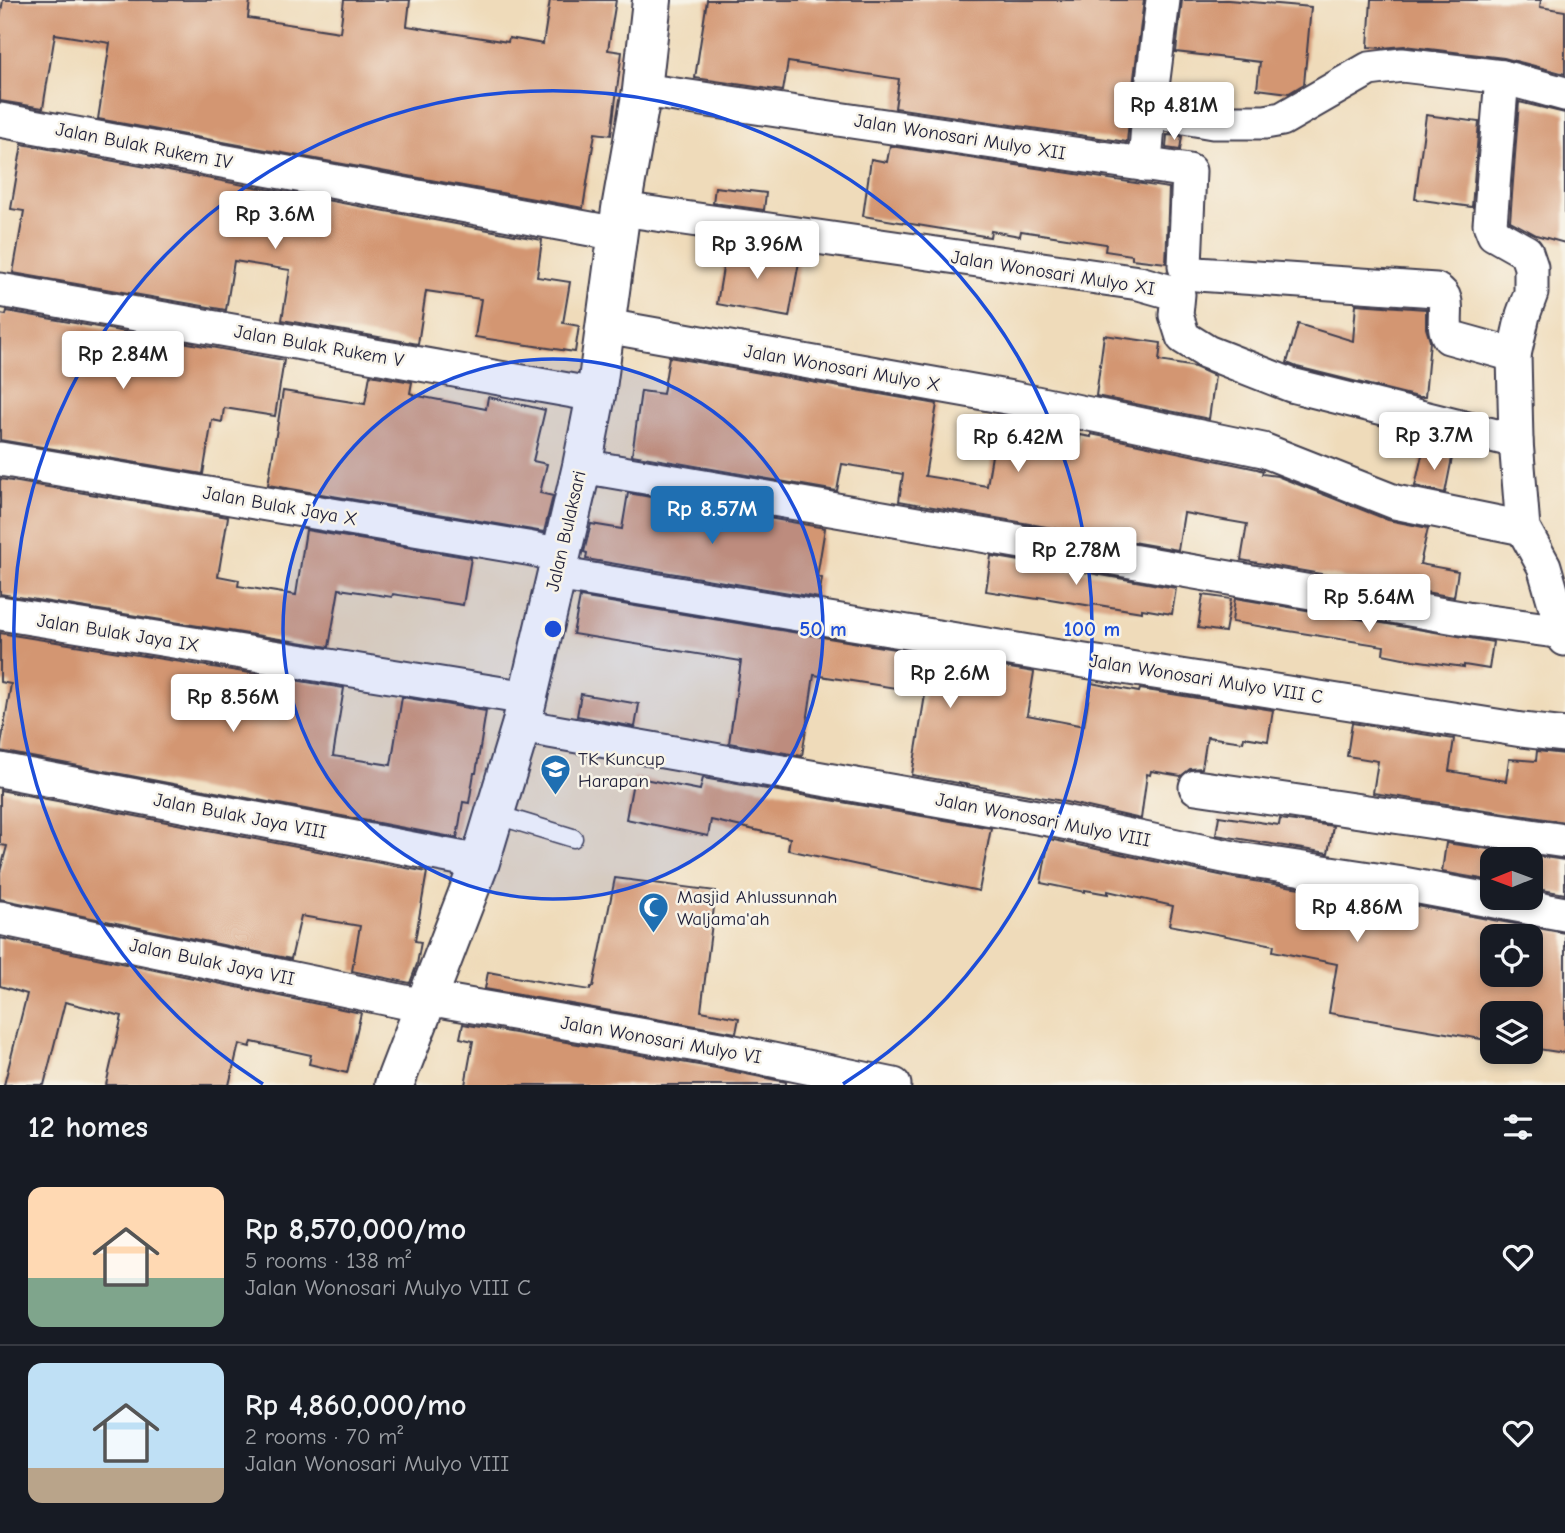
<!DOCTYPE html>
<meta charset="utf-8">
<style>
body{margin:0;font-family:"Comic Neue",sans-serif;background:#20242c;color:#f1f3f6;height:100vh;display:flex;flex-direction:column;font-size:26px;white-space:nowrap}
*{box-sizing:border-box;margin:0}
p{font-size:23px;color:#9ea1a6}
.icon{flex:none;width:38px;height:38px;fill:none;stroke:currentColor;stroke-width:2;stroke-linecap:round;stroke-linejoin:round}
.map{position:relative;height:1085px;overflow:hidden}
.panel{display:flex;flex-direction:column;background:#171b24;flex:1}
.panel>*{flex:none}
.needle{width:46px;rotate:269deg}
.tools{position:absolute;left:1480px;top:847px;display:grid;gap:14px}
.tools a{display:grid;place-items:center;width:63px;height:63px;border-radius:14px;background:#171b24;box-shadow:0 4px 10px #0003;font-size:35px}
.price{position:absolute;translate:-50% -60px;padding:0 16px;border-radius:7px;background:#fff;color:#222;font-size:23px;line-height:46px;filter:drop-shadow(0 2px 4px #0008)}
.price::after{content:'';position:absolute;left:50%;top:42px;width:21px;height:16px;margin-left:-10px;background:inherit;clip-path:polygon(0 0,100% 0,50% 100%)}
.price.selected{background:#1f6fb2;color:#fff}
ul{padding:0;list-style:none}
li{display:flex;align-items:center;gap:21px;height:175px;padding:0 28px}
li+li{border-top:2px solid #363941}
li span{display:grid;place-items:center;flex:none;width:196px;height:140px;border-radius:14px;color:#555}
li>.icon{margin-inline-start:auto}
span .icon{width:84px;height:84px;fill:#fffc;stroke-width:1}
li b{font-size:30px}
h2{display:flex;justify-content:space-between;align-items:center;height:84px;padding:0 28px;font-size:30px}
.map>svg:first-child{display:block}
.building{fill:#d39672;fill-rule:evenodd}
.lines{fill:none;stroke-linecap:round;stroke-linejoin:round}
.lane-casing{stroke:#413e4e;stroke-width:21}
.street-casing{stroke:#413e4e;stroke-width:37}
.secondary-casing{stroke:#413e4e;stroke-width:42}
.lane{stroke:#fff;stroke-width:18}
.street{stroke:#fff;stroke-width:33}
.secondary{stroke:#fff;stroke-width:38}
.ring{fill:none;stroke:#1d4ed8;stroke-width:3.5}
.labels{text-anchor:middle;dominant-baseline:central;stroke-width:5;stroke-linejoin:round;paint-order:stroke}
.street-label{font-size:19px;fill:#22223b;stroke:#f7f3e8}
.poi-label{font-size:19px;fill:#22223b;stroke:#f7f3e8;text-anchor:start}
.centre{fill:#1d4ed8;stroke:#f7f3e8;stroke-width:3.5}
.ring-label{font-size:21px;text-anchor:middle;font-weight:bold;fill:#1d4ed8;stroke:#f7f3e8;stroke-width:5;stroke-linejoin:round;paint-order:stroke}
</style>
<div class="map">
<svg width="1565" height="1085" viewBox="0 0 1565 1085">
<rect width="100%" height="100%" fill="#f7f3e8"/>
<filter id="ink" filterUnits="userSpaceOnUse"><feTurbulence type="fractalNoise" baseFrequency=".0143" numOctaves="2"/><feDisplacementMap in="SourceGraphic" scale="14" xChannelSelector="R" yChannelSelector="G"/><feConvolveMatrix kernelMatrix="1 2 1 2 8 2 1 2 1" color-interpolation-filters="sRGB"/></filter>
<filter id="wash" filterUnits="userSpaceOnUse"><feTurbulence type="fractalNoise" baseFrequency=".00686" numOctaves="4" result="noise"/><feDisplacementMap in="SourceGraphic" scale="28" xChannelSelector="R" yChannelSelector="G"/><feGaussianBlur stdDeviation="1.57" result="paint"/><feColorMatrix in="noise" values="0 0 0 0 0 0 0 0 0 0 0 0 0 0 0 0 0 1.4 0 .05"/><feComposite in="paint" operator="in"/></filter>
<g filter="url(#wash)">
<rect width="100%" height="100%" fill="#efdbba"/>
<g id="blocks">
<g class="building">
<polygon points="3,0 250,0 248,18 340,32 344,0 410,0 407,26 508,42 509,38 543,44 550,0 616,0 608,50 622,52 611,135 595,133 583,208 98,119 110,43 55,34 43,108 0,101 0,17"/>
<polygon points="707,0 1144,0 1130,109 1127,142 895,108 899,79 788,62 783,91 695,78"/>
<polygon points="1182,0 1228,0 1311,7 1304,84 1289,93 1257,89 1260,62 1176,52"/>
<polygon points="1371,0 1541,0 1540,7 1565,11 1565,74 1504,58 1404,46 1382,48 1368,47"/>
<polygon points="1519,102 1565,113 1565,243 1536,235 1510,221"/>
<polygon points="1426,115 1479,122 1472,207 1415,199"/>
<polygon points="1167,135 1182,136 1180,150 1166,148"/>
<polygon points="22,144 542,240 537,277 570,282 563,323 579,326 575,352 475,337 481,299 426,291 418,344 282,320 290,270 234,261 226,310 13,273 24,211 11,209"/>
<polygon points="890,146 1169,188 1166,263 1132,259 1132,255 1105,251 1106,244 1021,231 1020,236 991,231 990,237 863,216 871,159 887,162"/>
<polygon points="715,187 766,193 764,210 713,203"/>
<polygon points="727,244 759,248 758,255 799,262 789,317 717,304"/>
<polygon points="1356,304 1426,309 1426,328 1430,341 1425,397 1418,397 1297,367 1287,363 1298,324 1353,341"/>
<polygon points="7,311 284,360 275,416 224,408 222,422 212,420 203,474 0,440 0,314 6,315"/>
<polygon points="1104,335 1161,343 1159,361 1195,367 1215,376 1209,419 1096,396"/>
<polygon points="669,357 937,404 925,476 987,486 995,437 1078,450 1080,435 1091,437 1091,434 1257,469 1263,471 1262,474 1277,476 1388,520 1428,528 1420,564 1458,571 1454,597 1241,560 1247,524 1218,519 1184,513 1178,550 899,501 903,474 842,464 837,491 632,455 641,391 663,394"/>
<polygon points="370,375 412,382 410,393 413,394 413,395 486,409 488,397 545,410 533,461 547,464 540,493 553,496 544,532 268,485 283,391 365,404"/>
<polygon points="1423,451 1452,458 1445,493 1415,486"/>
<polygon points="0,479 228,517 218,576 239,580 238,586 296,595 306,530 471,558 463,605 393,594 392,597 339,589 329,647 0,594"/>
<polygon points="628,493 825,528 817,577 822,578 819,598 586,559 587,553 584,552 591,524 622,529"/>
<polygon points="991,556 1176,588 1172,614 1142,609 1142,612 1092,604 1092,606 1038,597 1038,599 986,591"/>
<polygon points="1203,595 1231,599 1225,632 1198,628"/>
<polygon points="580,597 1034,672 1027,715 1084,726 1091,683 1139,692 1140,689 1273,710 1268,741 1244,737 1243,742 1207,737 1202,768 1190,769 1181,776 1151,771 1150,775 1147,774 1141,819 1057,800 912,775 925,695 921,694 921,692 814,675 802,756 729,743 741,661 573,634"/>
<polygon points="1235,598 1493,642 1489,669 1464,665 1464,667 1413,660 1383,654 1384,646 1232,622"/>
<polygon points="0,633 344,688 333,756 391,765 402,697 486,711 476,773 474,773 469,803 463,802 457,838 0,751 11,684 0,682"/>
<polygon points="581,694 639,704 635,727 577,716"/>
<polygon points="1352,723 1454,739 1449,771 1506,781 1509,759 1536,761 1537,751 1565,754 1565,822 1373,793 1378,761 1347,756"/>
<polygon points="634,777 700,790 703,778 991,828 979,891 788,850 790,838 711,820 708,836 626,819"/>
<polygon points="0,790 427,872 415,941 421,942 417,964 410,983 352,971 360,926 301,916 291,959 0,899 0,872 7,846 0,845"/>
<polygon points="1219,816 1279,825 1280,819 1333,826 1328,853 1216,835"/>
<path d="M1049,839L1234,878L1400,903L1565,933V1053L1531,1048V1013H1493V1041L1329,1013L1337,964L1273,951L1274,945L1169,925L1173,906L1108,891V894L1085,890V892L1041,883ZM1493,936H1531V975H1493Z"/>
<polygon points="1446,843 1565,860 1565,894 1531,888 1531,859 1493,859 1493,881 1442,872"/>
<polygon points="615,878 716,891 701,1011 739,1018 736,1033 485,989 488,972 565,986 590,990 591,987 593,987"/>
<polygon points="0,938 361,1013 347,1073 309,1064 311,1055 252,1042 250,1047 239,1044 229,1085 106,1085 122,1016 65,1002 44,1085 4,1085 27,994 0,986"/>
<polygon points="463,1024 716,1068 786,1082 786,1085 465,1085 473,1041 460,1038"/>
</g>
</g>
</g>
<g filter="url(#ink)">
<use href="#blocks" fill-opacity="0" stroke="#413e4e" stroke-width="2"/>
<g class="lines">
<defs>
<polyline id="lane" points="494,814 573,838"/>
<g id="street">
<polyline points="1502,77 1490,224 1494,234 1526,252 1531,267 1531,293 1523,315 1514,355 1516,441 1523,528 1544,566 1565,639"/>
<path d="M642,90L1189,171L1185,266L1197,274L1436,290C1454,299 1439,322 1449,337L1514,355"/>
<polyline points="1149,111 1213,122 1265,122 1282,119 1369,69 1402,65 1502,77 1565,94"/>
<polyline points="0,120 618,234"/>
<polyline points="1145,165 1149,111 1163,0"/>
<polyline points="621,209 1139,283 1178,294 1176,315 1183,337 1207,352 1291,385 1516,441"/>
<polyline points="0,290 596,395"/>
<polyline points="606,326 1012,398 1263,450 1395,502 1523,528"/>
<polyline points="0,459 527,548 560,555"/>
<polyline points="582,466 1467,619 1563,632"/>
<polyline points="556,574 1053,656 1522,730 1565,735"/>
<polyline points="0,613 527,698"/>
<polyline points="521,726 1054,820 1238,859 1403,884 1565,914"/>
<polyline points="0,770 480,862"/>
<polyline points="1196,787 1565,841"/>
<polyline points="0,918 424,1006"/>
<polyline points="427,998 720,1049 894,1085"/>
</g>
<polyline id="secondary" points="394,1085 480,862 521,726 582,466 596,395 621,209 642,90 652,0"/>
</defs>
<use href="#lane" class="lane-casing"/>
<use href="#street" class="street-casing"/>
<use href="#secondary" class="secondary-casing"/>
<use href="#lane" class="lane"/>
<use href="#street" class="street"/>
<use href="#secondary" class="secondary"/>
</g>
</g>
<circle cx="553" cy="629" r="270" fill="#1d4ed8" fill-opacity=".12"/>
<g class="ring">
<circle cx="553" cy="629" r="270"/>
<path d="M263 1084A539 539 0 1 1 843 1084"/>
</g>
<defs>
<symbol id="school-pin" viewBox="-11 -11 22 30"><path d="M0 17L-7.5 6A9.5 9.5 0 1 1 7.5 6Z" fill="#1f6fb2" stroke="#f7f3e8"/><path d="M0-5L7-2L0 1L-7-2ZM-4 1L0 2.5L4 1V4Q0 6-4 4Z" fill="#fff"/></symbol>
<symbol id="mosque-pin" viewBox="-11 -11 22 30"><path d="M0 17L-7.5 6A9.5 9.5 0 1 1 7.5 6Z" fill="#1f6fb2" stroke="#f7f3e8"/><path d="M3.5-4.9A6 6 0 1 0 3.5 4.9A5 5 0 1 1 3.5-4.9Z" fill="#fff"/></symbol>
</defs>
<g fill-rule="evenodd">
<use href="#school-pin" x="538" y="752" width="35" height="47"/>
<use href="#mosque-pin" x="636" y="890" width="35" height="47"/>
</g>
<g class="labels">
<g class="street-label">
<text transform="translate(960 137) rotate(9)">Jalan Wonosari Mulyo XII</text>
<text transform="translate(144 146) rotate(11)">Jalan Bulak Rukem IV</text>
<text transform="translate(1053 273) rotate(9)">Jalan Wonosari Mulyo XI</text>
<text transform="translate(319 346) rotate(10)">Jalan Bulak Rukem V</text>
<text transform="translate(842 368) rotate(10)">Jalan Wonosari Mulyo X</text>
<text transform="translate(280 506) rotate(10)">Jalan Bulak Jaya X</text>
<text transform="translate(566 531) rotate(-77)">Jalan Bulaksari</text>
<text transform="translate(118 633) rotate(9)">Jalan Bulak Jaya IX</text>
<text transform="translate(1206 679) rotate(9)">Jalan Wonosari Mulyo VIII C</text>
<text transform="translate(240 816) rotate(11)">Jalan Bulak Jaya VIII</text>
<text transform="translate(1043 820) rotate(11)">Jalan Wonosari Mulyo VIII</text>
<text transform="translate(212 962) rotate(12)">Jalan Bulak Jaya VII</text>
<text transform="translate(661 1040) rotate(10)">Jalan Wonosari Mulyo VI</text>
</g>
<g class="poi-label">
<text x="578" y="759">TK Kuncup<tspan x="578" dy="22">Harapan</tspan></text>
<text x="677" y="897">Masjid Ahlussunnah<tspan x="677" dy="22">Waljama'ah</tspan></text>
</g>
</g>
<circle cx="553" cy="629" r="10" class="centre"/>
<g class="ring-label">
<text x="823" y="636">50 m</text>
<text x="1092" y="636">100 m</text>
</g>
</svg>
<div class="tools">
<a><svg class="needle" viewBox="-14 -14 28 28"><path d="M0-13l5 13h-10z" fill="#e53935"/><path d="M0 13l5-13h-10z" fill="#9ea1a6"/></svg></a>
<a><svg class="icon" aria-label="locate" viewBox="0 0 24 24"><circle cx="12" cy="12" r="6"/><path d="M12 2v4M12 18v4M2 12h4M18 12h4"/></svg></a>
<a><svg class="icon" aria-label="layers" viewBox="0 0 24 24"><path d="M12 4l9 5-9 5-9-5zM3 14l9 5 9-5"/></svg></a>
</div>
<b class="price" style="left:1174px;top:142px">Rp 4.81M</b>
<b class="price" style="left:275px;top:251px">Rp 3.6M</b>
<b class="price" style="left:757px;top:281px">Rp 3.96M</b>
<b class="price" style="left:123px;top:391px">Rp 2.84M</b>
<b class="price" style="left:1434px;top:472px">Rp 3.7M</b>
<b class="price" style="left:1018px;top:474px">Rp 6.42M</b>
<b class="price selected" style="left:712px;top:546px">Rp 8.57M</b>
<b class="price" style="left:1076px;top:587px">Rp 2.78M</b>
<b class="price" style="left:1369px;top:634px">Rp 5.64M</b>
<b class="price" style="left:950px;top:710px">Rp 2.6M</b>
<b class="price" style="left:233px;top:734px">Rp 8.56M</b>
<b class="price" style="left:1357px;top:944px">Rp 4.86M</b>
</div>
<section class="panel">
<h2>12 homes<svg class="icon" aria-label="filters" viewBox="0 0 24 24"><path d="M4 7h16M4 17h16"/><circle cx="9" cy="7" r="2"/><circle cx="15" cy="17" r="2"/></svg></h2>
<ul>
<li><span style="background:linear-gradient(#ffd9b3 65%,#7fa58c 0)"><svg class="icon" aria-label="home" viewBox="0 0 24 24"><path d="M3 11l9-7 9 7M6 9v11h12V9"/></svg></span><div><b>Rp 8,570,000/mo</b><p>5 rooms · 138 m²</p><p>Jalan Wonosari Mulyo VIII C</p></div><svg class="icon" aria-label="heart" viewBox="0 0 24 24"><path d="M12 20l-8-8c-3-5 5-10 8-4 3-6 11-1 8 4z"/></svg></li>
<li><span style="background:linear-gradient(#bfe0f5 75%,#b9a48a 0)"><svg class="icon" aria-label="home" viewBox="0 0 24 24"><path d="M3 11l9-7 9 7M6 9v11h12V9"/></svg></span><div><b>Rp 4,860,000/mo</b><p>2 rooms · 70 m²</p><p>Jalan Wonosari Mulyo VIII</p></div><svg class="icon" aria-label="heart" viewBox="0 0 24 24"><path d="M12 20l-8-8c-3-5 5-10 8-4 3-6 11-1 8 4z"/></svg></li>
</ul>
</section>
